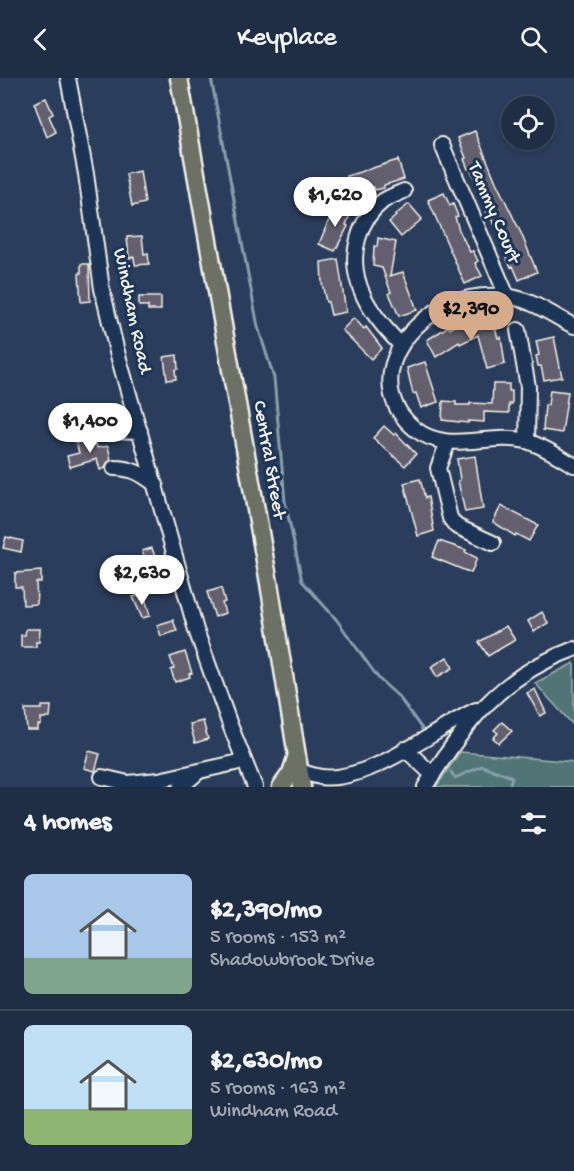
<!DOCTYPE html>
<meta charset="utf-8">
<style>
body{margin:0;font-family:"Gochi Hand",sans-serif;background:#2d3a50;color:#f1f3f6;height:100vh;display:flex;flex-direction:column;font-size:22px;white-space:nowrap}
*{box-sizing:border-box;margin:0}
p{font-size:20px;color:#a2a8b3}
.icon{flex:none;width:33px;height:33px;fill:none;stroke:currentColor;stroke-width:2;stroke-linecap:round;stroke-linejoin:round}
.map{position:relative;height:709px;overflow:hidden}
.panel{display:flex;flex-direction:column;background:#202e45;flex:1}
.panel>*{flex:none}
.tools{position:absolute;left:501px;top:18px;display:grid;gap:12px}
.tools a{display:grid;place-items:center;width:54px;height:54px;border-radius:50%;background:#202e45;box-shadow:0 3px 9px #0003,0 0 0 2px #3d4a5e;font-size:30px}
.price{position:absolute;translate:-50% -51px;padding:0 14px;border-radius:21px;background:#fff;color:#222;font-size:20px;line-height:39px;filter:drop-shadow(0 2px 3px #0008)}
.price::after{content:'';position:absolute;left:50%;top:36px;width:18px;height:14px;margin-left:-9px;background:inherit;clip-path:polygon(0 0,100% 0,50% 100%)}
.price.active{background:#d6ab8b;color:#111}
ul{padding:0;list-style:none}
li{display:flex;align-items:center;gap:18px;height:150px;padding:0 24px}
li+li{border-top:2px solid #3d4a5e}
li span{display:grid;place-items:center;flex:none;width:168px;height:120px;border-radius:9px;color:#555}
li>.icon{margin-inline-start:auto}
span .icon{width:72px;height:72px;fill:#fffc;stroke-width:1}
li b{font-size:26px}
h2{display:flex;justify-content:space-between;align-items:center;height:72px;padding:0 24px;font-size:26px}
header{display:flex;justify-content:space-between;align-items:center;height:78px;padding:0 24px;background:#202e45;font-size:27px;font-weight:600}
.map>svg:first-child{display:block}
.green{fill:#517576;stroke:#a2b3af;stroke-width:1.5}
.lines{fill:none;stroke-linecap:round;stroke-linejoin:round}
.stream{stroke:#879fad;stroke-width:3}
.building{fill:#635f6e;stroke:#f4f1e8;stroke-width:1.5}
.minor-casing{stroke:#f4f1e8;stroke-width:18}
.major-casing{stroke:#f4f1e8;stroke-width:21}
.minor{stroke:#1d3557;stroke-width:14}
.major{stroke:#6c7065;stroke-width:16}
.labels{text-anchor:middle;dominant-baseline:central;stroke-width:6;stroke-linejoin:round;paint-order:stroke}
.street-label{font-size:20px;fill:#f4f1e8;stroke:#1d3557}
</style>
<header><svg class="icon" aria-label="back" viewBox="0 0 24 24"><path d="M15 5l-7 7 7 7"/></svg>Keyplace<svg class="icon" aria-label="search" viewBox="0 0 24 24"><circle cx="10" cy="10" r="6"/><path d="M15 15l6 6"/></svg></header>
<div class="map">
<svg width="574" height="709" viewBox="0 0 574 709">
<rect width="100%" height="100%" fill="#2b3d5c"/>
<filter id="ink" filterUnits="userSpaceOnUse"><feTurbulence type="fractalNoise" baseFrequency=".0167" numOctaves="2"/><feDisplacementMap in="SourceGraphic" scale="12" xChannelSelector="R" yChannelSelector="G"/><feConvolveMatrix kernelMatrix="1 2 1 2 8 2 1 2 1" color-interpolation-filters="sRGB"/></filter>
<g filter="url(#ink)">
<g class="green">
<polygon points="574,585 574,648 535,605"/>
<polygon points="460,674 574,684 574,709 436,709"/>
</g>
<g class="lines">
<g class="stream">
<polyline points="211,0 258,249 274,300 285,423 302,503 336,541 379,601 399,619 422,651"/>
<polyline points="451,694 455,700 482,688 512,699 509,709"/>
</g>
</g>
<g class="building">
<polygon points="46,20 53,36 49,38 56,54 47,59 34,25"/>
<polygon points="475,53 496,104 521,155 537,194 519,202 513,188 511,189 506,179 509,178 500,155 486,133 489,132 470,90 468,91 464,81 466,80 458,60"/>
<polygon points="398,82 404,101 384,107 384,110 375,112 374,109 352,116 347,98"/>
<polygon points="140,93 145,125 132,128 126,96"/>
<polygon points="444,115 450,128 453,126 458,138 455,139 459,152 470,174 473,173 478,183 475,185 482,198 465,206 428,122"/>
<polygon points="409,126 422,141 401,159 389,144 396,138 395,137"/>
<polygon points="335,127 351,134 346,147 348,148 335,173 319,166"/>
<polygon points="142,158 144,176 148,175 149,186 135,187 134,179 129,180 127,159"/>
<polygon points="378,160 396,164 390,198 403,194 417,232 399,238 389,215 391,214 382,190 373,188 374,168 377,169"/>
<polygon points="338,181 346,234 331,237 328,224 326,224 322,205 321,184"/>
<polygon points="81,186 89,186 90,223 81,224 79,196 81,195"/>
<polygon points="139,219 161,219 161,232 148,232 148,228 139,228"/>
<polygon points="354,240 364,251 366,249 382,270 371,281 342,252"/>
<polygon points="463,244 468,253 494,246 498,260 501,259 505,286 487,291 478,257 460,266 459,264 436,279 427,262 449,248 450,251"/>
<polygon points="554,259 562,299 544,302 541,288 538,288 536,278 539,277 536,263"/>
<polygon points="177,277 178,291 175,292 176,301 167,302 164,279"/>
<polygon points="425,284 438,324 421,330 416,315 413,316 407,290"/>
<polygon points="493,306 509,306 509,313 512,313 512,326 509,326 509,335 484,334 484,344 468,343 468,345 442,342 443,323 456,324 456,327 470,327 470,325 492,326"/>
<polygon points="550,312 568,314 562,355 543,352 545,327 548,327"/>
<polygon points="384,348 394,357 396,355 416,376 405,388 373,360"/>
<polygon points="83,359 84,363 89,362 90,367 96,365 97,370 108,368 111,382 107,385 105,390 100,392 97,381 70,389 67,378 79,375 75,361"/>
<polygon points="475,378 483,431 465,434 458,403 460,402 457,381"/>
<polygon points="420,401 425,420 428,419 434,453 418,458 404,405"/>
<polygon points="501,428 538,447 529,463 516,456 515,458 493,444"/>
<polygon points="6,459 23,463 21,474 3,470"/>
<polygon points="439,463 466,472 465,474 477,480 471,495 432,479"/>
<polygon points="152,470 160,493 139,501 138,498 135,500 131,490 144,485 142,481 145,480 142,473"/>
<polygon points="41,493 41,504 36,504 37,526 23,527 22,509 15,509 15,495"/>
<polygon points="221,510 225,524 222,525 225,535 215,539 207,514"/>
<polygon points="144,516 150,538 142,540 133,519"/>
<polygon points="542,534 548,545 534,554 528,543"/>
<polygon points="173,542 177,553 161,558 157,547"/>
<polygon points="506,548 515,562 488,578 479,564"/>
<polygon points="26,551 40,551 39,564 36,564 36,569 21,569 21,557 25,557"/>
<polygon points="185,574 192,595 189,596 190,599 175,604 171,592 174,590 170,579"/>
<polygon points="447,579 453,590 437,599 431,589"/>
<polygon points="535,611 546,635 540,638 527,615"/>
<polygon points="42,628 51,628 50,640 41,640 41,647 38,647 38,652 27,652 25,631 42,631"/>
<polygon points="203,643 208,661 195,665 190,646"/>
<polygon points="502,644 512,653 499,665 493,660 498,655 494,652"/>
<polygon points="89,673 100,676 95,693 84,690"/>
</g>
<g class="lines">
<defs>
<g id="minor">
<polyline points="68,0 86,96 102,211 117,274 196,552 230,647 255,709"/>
<polyline points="442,67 507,218"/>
<path d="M574,248C552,237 528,219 503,218C486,217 466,219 450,226C400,247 364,309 415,351C448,377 489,354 526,363C542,367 559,379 574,387"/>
<polyline points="518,252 528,309 527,363"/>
<path d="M400,266C372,238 346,203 358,161C362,146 370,133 383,123C389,119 397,116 404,113"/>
<polyline points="87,349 109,352 140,353"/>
<polyline points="448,364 438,390 450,440 456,448 493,465"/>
<path d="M114,390C132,390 142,396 156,407"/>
<polyline points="405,671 433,697"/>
<path d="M299,693C306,695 314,698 321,699C369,705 433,652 476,632"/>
<polyline points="102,699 128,705 159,702 244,683"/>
<polyline points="181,709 198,694"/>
<path d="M425,709C465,645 500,598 574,571"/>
</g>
<g id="major">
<polyline points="179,0 269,505 302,709"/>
<polyline points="281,709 291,695 296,680"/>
</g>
</defs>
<use href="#minor" class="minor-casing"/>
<use href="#major" class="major-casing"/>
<use href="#minor" class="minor"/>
<use href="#major" class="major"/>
</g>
</g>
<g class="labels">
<g class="street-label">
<text transform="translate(493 135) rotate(67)">Tammy Court</text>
<text transform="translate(131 233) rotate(78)">Windham Road</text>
<text transform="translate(268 382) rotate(80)">Central Street</text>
</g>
</g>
</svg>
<div class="tools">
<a><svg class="icon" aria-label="locate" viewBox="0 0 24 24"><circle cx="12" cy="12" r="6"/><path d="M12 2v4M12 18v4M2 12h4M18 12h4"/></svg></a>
</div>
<b class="price" style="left:335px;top:150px">$1,620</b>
<b class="price active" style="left:471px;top:264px">$2,390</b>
<b class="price" style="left:90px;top:376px">$1,400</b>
<b class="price" style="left:142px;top:528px">$2,630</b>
</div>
<section class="panel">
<h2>4 homes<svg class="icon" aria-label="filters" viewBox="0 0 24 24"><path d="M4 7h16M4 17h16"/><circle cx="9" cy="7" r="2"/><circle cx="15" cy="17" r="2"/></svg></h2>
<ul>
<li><span style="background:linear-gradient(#a9c7e8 70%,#7fa58c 0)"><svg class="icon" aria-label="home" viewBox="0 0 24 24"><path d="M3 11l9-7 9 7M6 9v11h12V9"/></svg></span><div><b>$2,390/mo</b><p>5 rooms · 153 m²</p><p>Shadowbrook Drive</p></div></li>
<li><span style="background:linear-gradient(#bfe0f5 70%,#8fb573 0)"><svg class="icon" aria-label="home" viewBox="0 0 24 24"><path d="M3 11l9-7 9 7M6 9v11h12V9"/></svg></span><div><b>$2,630/mo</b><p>5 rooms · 163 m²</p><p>Windham Road</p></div></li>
</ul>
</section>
